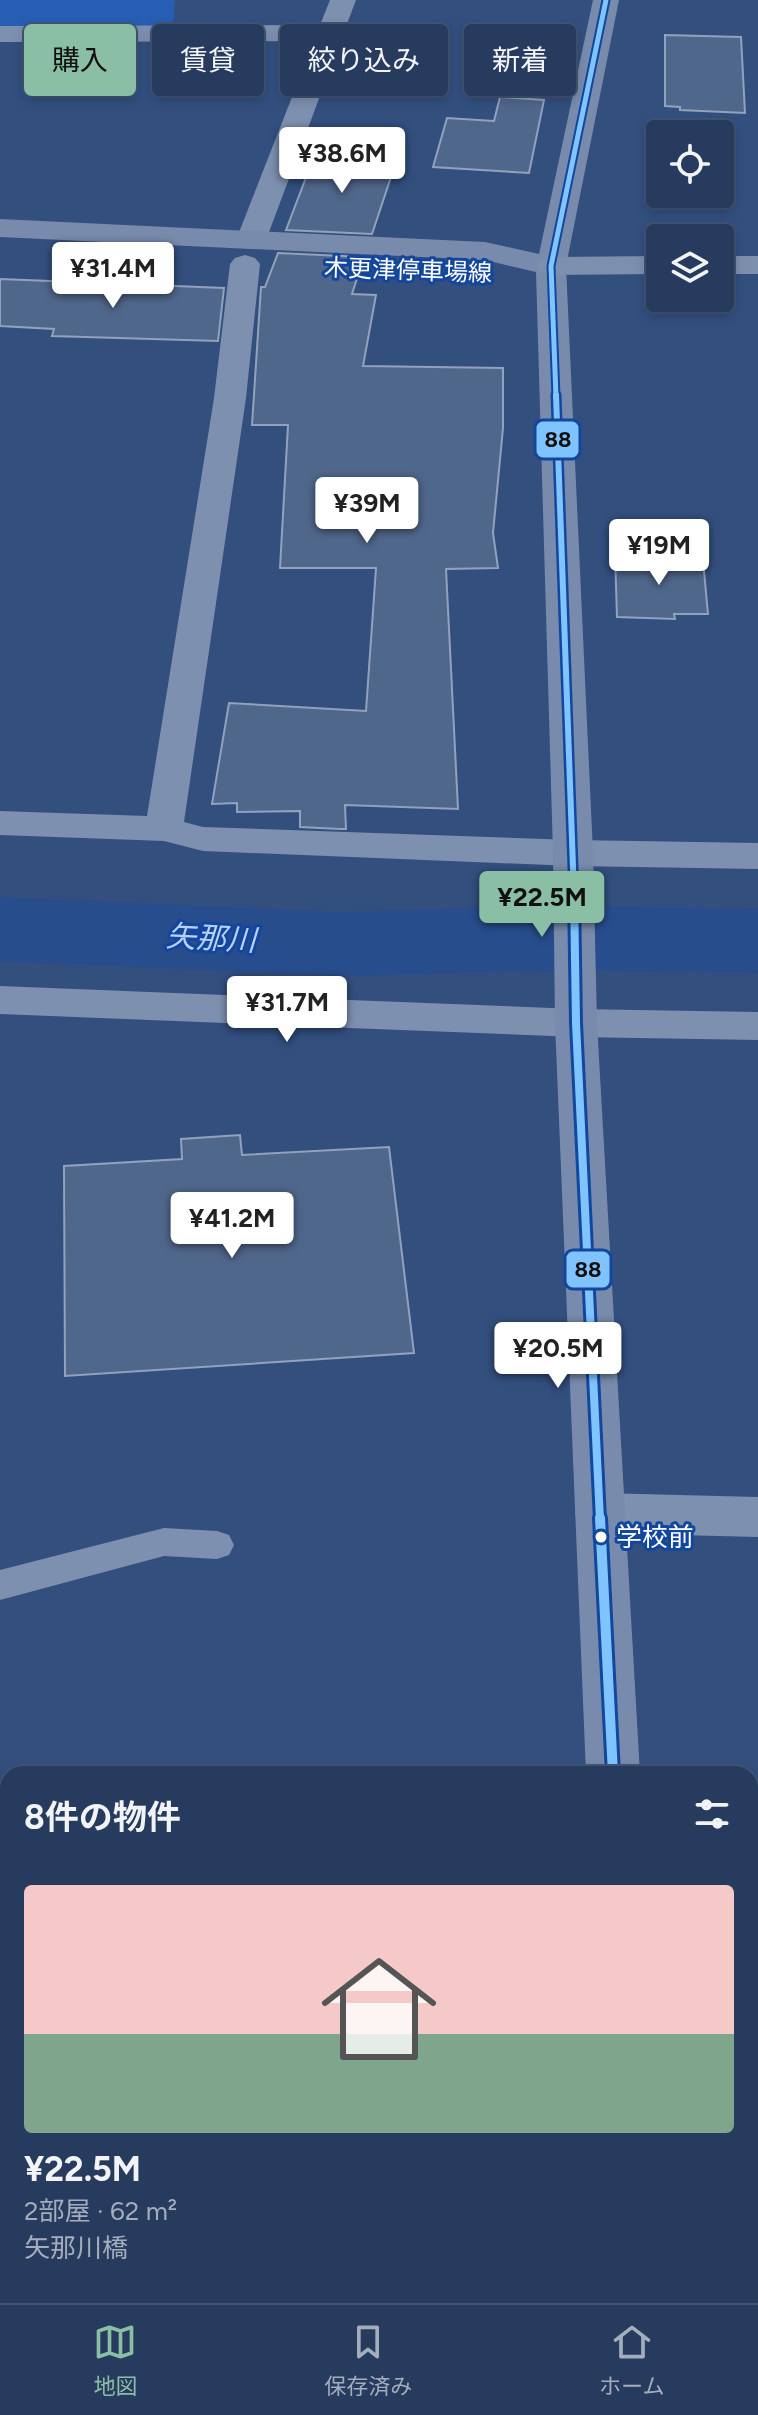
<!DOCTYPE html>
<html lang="ja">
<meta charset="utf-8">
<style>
body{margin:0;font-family:Figtree,"Noto Sans JP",sans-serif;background:#2e4264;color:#f1f3f6;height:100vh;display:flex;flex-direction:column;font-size:30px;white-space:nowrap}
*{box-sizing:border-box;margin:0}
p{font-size:26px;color:#a4adbc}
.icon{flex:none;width:44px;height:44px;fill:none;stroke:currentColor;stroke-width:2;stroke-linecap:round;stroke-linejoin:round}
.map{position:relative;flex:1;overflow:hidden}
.sheet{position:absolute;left:0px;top:1766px;width:758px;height:538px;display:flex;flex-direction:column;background:#263b5e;border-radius:24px 24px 0 0;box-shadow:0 4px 12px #0003,0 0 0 2px #425573}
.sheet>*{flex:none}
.banner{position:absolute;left:24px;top:24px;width:710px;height:72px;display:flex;gap:16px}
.tools{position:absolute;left:646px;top:120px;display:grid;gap:16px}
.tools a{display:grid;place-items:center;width:88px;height:88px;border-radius:8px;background:#263b5e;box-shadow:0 4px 12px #0003,0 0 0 2px #425573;font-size:40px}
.price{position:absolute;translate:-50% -68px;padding:0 18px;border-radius:8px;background:#fff;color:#222;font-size:26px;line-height:52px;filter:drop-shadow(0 2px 4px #0008)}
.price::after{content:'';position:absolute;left:50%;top:48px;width:24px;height:18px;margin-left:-12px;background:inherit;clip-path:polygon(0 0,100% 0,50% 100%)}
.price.on{background:#8abfa5;color:#111}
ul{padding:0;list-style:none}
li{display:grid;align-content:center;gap:16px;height:424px;padding:0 24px}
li+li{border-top:2px solid #425573}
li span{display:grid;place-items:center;height:248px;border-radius:8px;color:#555}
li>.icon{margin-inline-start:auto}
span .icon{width:144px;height:144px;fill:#fffc;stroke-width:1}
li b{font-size:34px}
h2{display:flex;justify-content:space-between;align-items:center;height:96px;padding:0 24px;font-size:34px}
.pill{padding:0 28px;border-radius:8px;background:#263b5e;box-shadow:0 4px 12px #0003,0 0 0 2px #425573;font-size:28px;line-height:72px}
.pill.on{background:#8abfa5;color:#111}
.dock{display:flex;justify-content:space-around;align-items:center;height:112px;border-top:2px solid #425573;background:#263b5e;font-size:22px;color:#a4adbc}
.dock a{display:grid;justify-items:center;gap:4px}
.dock .on{color:#8abfa5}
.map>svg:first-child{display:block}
.green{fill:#285db4}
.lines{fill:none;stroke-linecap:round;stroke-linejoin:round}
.river{fill:#284d8d;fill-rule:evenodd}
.building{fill:#50678c;stroke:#92a2bc;stroke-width:2}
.lane{fill:#7d90af;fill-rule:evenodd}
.street{fill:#7d90af;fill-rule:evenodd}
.secondary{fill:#788bac;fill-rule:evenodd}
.primary{fill:#7c8fad;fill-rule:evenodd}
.bus-1-far3-casing{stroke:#13479e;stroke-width:9}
.bus-1-far2-casing{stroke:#13479e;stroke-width:11}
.bus-1-far1-casing{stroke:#13479e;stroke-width:14}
.bus-1-casing{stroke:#13479e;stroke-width:16}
.bus-1-far3{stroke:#80c4ff;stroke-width:5}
.bus-1-far2{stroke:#80c4ff;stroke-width:6}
.bus-1-far1{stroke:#80c4ff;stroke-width:8}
.bus-1{stroke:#80c4ff;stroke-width:10}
.bus-dot{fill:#fff;stroke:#13479e;stroke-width:3}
.labels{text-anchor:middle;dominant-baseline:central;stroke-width:6;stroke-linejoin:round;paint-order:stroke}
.far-street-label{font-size:24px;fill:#fff;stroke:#13479e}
.bus-label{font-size:26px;fill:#fff;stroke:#13479e;text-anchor:start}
.water-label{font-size:30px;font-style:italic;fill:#b7d1fa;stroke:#13479e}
.line-badge{stroke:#13479e;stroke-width:3}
.pale-badge-label{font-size:22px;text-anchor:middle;font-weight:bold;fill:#111}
</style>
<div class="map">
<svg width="758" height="2303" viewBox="0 0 758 2303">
<rect width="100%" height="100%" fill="#324f7e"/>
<polygon class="green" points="0,0 175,0 173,28 0,30"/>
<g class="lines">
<polygon class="river" points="0,897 338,912 586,906 758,909 758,973 586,970 338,976 0,961"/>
</g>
<g class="building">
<polygon points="665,35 741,37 745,113 680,110 680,107 665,106"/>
<polygon points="500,97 544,100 529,173 433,167 447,118 494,121"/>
<polygon points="315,154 397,159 372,234 286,230"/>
<polygon points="278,253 364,257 352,294 376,295 363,366 503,368 503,428 493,533 498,568 446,569 458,809 345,805 346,829 340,829 300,827 300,811 237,812 237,803 212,804 229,703 366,711 376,568 280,568 288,425 252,425 261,287 265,287"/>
<polygon points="0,279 224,288 218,341 52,336 54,329 0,326"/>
<polygon points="615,554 669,555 670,560 703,560 708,614 674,614 675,619 617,617"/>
<polygon points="240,1135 242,1155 389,1147 414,1353 65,1376 64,1166 182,1159 181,1139"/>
</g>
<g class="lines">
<polygon class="lane" points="164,1528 217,1531 229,1535 234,1545 229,1555 217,1559 164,1556 0,1600 0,1570"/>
<g class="street">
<polygon points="330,0 356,0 266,240 261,246 251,249 241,246 236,240 314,41 0,42 0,26 320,25"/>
<polygon points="245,255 255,258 260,264 246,398 184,822 203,827 573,840 758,843 758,869 573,866 203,851 164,841 0,835 0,811 147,816 214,398 230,264 235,258"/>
<polygon points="0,986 576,1009 758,1012 758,1040 576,1037 0,1014"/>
<polygon points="600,1493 758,1497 758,1537 600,1533 582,1527 575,1513 582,1499"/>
</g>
<g class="secondary">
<polygon points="593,0 619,0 566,266 593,853 597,1023 640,1774 586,1774 555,1023 553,853 536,272 485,260 0,237 0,219 485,242 539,254"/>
<polygon points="608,2296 670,2296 671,2303 609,2303"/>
</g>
<g class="primary">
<polygon points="660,256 660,274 551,275 541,272 536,266 541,260 551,257"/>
<rect x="720" y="256" width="38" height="18"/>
</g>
<defs>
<polyline id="bus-1-far3" points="556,397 551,266 606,0"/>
<polyline id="bus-1-far2" points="556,395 574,895"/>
<polyline id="bus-1-far1" points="574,893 576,1023 600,1520"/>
<polyline id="bus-1" points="600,1518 613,1774"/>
</defs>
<use href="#bus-1-far3" class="bus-1-far3-casing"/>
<use href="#bus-1-far2" class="bus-1-far2-casing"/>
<use href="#bus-1-far1" class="bus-1-far1-casing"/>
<use href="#bus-1" class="bus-1-casing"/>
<use href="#bus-1-far3" class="bus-1-far3"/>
<use href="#bus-1-far2" class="bus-1-far2"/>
<use href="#bus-1-far1" class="bus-1-far1"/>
<use href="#bus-1" class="bus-1"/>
</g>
<circle class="bus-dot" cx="601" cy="1537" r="7"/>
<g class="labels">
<g class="far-street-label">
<text transform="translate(408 270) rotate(2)">木更津停車場線</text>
</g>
<g class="bus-label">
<text x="616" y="1537">学校前</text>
</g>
<g class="water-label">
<text transform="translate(211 938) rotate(3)">矢那川</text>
</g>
</g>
<g class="line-badge">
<rect x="535" y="420" width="45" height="39" rx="8" fill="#80c4ff"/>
<rect x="565" y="1250" width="46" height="39" rx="8" fill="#80c4ff"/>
</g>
<g class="pale-badge-label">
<text x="558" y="447">88</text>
<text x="588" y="1277">88</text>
</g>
</svg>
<div class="tools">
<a><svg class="icon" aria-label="locate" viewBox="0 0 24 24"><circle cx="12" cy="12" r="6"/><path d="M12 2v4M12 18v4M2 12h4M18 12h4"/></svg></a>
<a><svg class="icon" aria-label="layers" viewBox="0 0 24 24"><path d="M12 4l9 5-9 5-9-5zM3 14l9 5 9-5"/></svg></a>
</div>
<b class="price" style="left:342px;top:195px">¥38.6M</b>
<b class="price" style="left:113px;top:310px">¥31.4M</b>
<b class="price" style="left:367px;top:545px">¥39M</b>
<b class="price" style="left:659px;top:587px">¥19M</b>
<b class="price on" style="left:542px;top:939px">¥22.5M</b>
<b class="price" style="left:287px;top:1044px">¥31.7M</b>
<b class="price" style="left:232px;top:1260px">¥41.2M</b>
<b class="price" style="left:558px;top:1390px">¥20.5M</b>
<div class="banner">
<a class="pill on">購入</a>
<a class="pill">賃貸</a>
<a class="pill">絞り込み</a>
<a class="pill">新着</a>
</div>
<section class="sheet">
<h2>8件の物件<svg class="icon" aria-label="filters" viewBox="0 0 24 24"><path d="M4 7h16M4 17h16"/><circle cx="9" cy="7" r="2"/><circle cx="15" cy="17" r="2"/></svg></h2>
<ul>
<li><span style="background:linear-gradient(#f6c9c9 60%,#7fa58c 0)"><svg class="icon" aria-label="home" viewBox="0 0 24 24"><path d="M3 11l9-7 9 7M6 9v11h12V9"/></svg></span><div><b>¥22.5M</b><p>2部屋 · 62 m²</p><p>矢那川橋</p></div></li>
</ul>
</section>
</div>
<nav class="dock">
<a class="on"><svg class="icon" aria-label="map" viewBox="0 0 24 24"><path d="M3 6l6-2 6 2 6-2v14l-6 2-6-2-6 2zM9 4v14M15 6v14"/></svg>地図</a>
<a><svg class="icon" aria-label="saved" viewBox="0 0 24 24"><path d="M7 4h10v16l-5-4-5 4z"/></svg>保存済み</a>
<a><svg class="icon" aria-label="home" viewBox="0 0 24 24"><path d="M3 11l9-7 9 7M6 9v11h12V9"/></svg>ホーム</a>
</nav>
